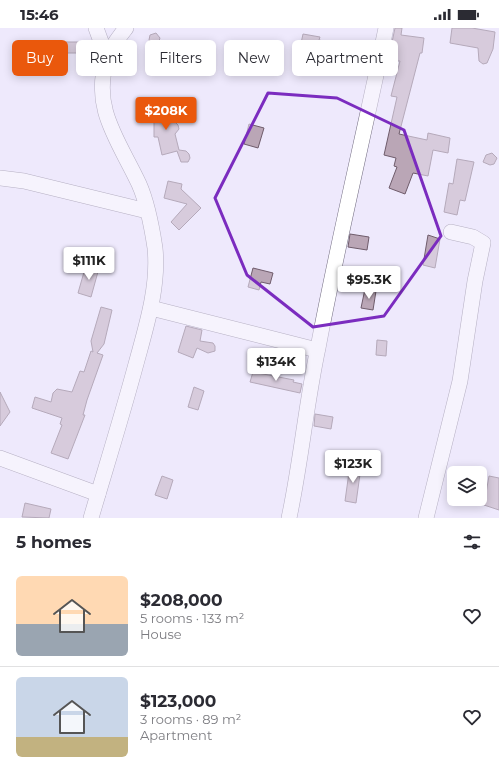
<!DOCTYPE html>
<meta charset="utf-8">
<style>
body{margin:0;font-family:Montserrat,sans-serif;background:#f7f7f7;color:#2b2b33;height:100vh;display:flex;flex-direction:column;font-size:15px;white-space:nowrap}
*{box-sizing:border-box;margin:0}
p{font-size:13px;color:#7c7c81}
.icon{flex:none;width:22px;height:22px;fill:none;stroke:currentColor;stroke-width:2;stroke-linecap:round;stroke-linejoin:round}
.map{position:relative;height:490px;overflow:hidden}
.sheet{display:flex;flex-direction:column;background:#fff;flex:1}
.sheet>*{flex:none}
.guide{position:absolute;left:12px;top:12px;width:475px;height:36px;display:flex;gap:8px}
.tools{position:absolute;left:447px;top:438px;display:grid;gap:8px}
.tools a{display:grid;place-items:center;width:40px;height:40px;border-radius:6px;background:#fff;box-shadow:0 2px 10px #0003;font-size:20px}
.price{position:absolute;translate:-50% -34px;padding:0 9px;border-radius:4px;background:#fff;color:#222;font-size:13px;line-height:26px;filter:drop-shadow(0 1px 2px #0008)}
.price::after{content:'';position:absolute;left:50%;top:24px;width:12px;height:9px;margin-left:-6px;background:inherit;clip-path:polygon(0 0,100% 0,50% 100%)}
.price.active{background:#ea580c;color:#fff}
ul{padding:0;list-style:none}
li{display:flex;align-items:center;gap:12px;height:100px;padding:0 16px}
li+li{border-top:1px solid #e1e1e2}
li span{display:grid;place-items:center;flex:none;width:112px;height:80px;border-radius:6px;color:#555}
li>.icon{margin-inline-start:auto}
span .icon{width:48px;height:48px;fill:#fffc;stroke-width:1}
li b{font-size:17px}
h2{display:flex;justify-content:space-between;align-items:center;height:48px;padding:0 16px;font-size:17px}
.pill{padding:0 14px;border-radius:6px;background:#fff;box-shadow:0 2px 10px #0003;font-size:14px;line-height:36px}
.pill.active{background:#ea580c;color:#fff}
.status{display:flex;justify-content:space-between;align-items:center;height:28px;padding:0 20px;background:#fff;direction:ltr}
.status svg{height:11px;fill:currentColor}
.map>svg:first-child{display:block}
.building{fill:#baa6b6;stroke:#6f5c6b}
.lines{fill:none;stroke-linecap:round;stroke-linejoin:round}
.minor-casing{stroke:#726c80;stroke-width:16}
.minor{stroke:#fff;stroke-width:15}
.marked{fill:none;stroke:#7b2cbf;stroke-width:3;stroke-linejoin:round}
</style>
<div class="status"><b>15:46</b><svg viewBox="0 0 49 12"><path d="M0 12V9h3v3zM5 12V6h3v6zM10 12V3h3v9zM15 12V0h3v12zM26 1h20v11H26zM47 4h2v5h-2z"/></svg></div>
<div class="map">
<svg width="499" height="490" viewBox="0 0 499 490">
<rect width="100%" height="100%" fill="#eee9fc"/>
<g class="building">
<polygon points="395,0 402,0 401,7 424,10 422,25 420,25 399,106 427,112 428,105 450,110 448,125 433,122 428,148 413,145 405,166 389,160 397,139 394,138 396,130 384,127 397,69 391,68 400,33 388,33"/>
<polygon points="452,0 472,0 495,4 493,21 487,35 483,36 479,33 478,20 450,15"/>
<polygon points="156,5 160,10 157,19 151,16 149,12 150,7"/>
<polygon points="303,6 320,9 319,12 351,19 350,28 342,26 341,29 300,20"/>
<rect x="66" y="14" width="15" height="11"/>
<polygon points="161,24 177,27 174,42 158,38"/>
<polygon points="149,73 164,73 165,93 175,94 178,97 179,101 175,106 179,122 186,123 189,126 190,130 188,134 181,134 177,123 162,127 158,109 154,109 154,85 149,86"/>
<polygon points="249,96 264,100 258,120 244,116"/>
<polygon points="492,125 497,130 494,136 490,137 483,134 486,127"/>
<polygon points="457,131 474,134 465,173 460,172 457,187 444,184 449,155 453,156"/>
<polygon points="168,153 182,156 181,161 201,180 179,202 171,194 187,176 164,170"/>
<polygon points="350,206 369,209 367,222 348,219"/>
<polygon points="428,207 440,211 435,240 423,237"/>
<polygon points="86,237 99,240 91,269 78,265"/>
<polygon points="253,240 273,245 270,256 261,254 259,262 248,259"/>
<polygon points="365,261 376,263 373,282 361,280"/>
<polygon points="101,279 112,282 104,316 97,325 103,327 87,372 83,387 85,387 68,431 51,425 62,397 60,396 62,390 32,380 35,369 51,374 53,365 57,361 72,364 80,343 84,344 91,323 93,324 91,313"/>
<polygon points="186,298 202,302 200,313 213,315 215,318 215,323 208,325 197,320 193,330 178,324"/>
<polygon points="377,312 387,313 386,328 376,327"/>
<polygon points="253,344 294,352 293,354 302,356 300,365 250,354"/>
<polygon points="194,359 204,363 198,382 188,379"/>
<polygon points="0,364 10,384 0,398"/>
<polygon points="315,386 333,389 331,401 314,398"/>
<polygon points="350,437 361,439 356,475 345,473"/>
<polygon points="162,448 173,452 167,471 155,467"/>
<polygon points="489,448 499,450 499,482 484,477"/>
<polygon points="25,475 51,481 49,490 22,489"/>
</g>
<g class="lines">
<defs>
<g id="minor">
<polyline points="96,0 107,30"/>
<polyline points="0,150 24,153 147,183"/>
<polyline points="151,280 317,322"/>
<polyline points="0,430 98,466"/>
<path d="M91,490C106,439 122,388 136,336C146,299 159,259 155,220C152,200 147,174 139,156C119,113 91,80 107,31C110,20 119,9 126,0"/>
<path d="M289,490C301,434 306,376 318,320C338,213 364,107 386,0"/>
<polyline points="426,490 460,353 475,253 483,215 473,209 451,204"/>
</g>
</defs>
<use href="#minor" class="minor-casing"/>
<use href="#minor" class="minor"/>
</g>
<path d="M0 0H499V490H0ZM268,65L337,70L404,102L441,208L384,288L313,299L247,247L215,170Z" fill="#eee9fc" fill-opacity=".55" fill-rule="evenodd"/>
<path class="marked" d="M268,65L337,70L404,102L441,208L384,288L313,299L247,247L215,170Z"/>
</svg>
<div class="tools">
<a><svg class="icon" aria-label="layers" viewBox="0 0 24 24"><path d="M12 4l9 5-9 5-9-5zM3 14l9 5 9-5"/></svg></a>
</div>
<b class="price active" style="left:166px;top:103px">$208K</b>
<b class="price" style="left:89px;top:253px">$111K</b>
<b class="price" style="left:369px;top:272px">$95.3K</b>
<b class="price" style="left:276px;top:354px">$134K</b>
<b class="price" style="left:353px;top:456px">$123K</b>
<div class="guide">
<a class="pill active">Buy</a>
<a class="pill">Rent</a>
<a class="pill">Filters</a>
<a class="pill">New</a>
<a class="pill">Apartment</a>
</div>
</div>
<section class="sheet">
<h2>5 homes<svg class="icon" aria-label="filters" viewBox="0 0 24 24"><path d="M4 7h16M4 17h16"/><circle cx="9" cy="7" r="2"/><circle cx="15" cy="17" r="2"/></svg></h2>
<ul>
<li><span style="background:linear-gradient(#ffd9b3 60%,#9aa5b1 0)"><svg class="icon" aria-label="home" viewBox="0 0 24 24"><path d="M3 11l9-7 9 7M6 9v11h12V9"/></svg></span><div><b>$208,000</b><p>5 rooms · 133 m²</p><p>House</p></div><svg class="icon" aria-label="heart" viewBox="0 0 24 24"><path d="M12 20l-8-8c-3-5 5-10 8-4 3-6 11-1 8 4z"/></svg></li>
<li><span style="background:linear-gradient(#c9d6e8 75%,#c2b280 0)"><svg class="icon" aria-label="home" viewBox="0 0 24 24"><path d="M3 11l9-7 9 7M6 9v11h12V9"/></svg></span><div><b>$123,000</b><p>3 rooms · 89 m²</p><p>Apartment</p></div><svg class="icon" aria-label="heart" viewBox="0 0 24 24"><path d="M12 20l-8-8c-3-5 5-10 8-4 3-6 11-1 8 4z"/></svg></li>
</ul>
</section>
